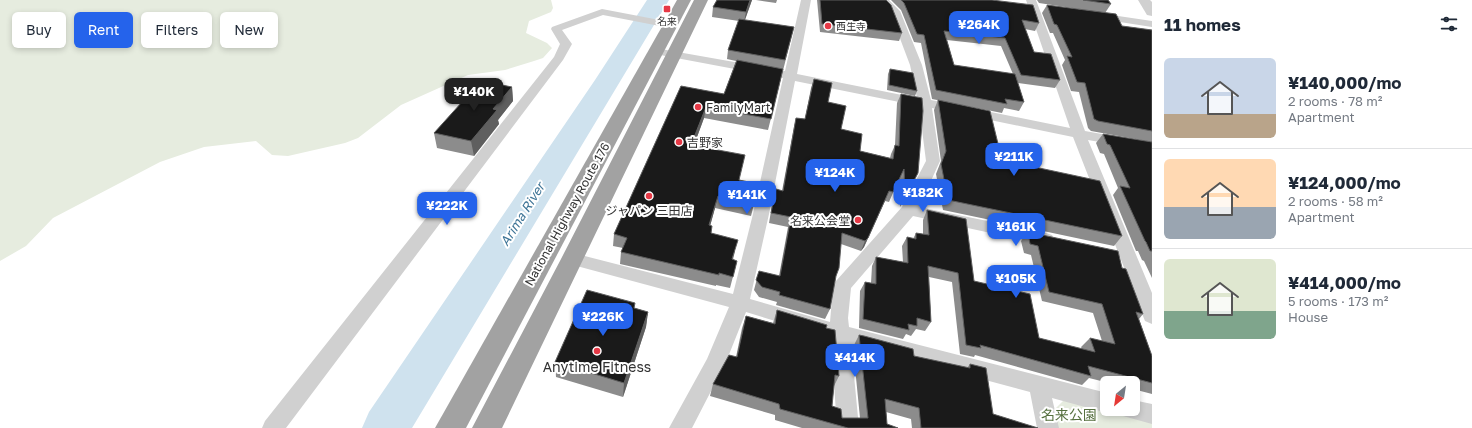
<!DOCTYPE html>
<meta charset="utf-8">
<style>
body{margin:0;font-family:"Golos Text","Noto Sans JP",sans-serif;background:#f2f2f3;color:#1f2937;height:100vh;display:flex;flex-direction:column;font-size:15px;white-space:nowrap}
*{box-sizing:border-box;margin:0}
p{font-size:13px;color:#747a83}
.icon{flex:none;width:22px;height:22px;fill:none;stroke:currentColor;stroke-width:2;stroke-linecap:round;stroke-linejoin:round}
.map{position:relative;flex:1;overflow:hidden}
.panel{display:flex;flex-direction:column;background:#fff;width:320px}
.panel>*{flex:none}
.guide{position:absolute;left:12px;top:12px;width:380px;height:36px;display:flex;gap:8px}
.needle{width:26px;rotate:210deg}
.fabs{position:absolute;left:1100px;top:376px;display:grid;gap:8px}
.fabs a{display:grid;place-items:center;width:40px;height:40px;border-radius:6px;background:#fff;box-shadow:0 2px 6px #0003;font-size:20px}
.price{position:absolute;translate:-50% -34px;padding:0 9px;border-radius:8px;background:#2563eb;color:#fff;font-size:13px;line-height:26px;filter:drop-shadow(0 1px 2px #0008)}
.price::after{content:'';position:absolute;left:50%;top:24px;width:12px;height:9px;margin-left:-6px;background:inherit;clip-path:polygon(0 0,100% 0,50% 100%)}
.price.on{background:#222;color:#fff}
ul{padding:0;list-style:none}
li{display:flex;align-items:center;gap:12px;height:100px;padding:0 12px}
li+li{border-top:1px solid #e0e1e3}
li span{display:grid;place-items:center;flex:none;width:112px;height:80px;border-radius:6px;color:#555}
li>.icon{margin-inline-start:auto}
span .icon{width:48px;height:48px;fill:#fffc;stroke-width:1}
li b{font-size:17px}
h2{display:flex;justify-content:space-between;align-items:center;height:48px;padding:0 12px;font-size:17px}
.tag{padding:0 14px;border-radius:6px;background:#fff;box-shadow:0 2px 6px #0003;font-size:14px;line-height:36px}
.tag.on{background:#2563eb;color:#fff}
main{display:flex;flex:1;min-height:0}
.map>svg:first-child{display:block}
.green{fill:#e6ecdf}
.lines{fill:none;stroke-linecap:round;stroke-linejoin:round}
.river{fill:#cfe2ee;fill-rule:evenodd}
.minor{fill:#d0d0d0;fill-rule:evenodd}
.tertiary{fill:#d0d0d0;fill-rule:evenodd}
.trunk{fill:#a2a2a2;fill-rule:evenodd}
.wall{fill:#8c8c8c;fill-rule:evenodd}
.shaded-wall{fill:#5f5f5f}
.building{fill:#1a1a1a;stroke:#5f5f5f}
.poi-dot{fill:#e63946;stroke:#fff;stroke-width:1.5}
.labels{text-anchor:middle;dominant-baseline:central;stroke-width:4;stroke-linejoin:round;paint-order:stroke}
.far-poi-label{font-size:10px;fill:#333;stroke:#fff}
.poi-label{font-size:12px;fill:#333;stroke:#fff;text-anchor:start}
.street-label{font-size:12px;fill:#333;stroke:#fff}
.water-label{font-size:13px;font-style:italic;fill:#3f7597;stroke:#fff}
.near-poi-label{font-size:14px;fill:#333;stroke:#fff}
.near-park-label{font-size:14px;fill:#56703f;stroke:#fff}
</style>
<main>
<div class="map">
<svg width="1152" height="428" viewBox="0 0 1152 428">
<rect width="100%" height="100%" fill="#fff"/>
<g class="green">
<polygon points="0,0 551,0 553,8 551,12 529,21 526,33 547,43 552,48 543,58 534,61 505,70 468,75 401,105 358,138 345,143 288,156 272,155 256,141 204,147 160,162 53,218 26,246 0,261"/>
<polygon points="1065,399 1152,423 1152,428 1056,428 1053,411"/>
</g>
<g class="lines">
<polygon class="river" points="647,0 669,0 412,428 362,428 369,412 595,80"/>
<g class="minor">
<path d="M801,0H811L797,74L917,98L910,65L890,12L878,0H889L900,11L922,65L931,100L1070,128L1026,0H1036L1085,131L1152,143V151L1088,140L1152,293V324L1145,321L1143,316L1073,137L932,108L940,161L919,207L1046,233L1052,235L1054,239L1052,243L1046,245L913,216L851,288L848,318L849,327L1107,393V409L1114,410L1107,413L1052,398L1059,428H1037L1030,392L851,344L859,428H837L831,338L746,312L726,362L692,428H669L707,359L729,307L573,265L567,263L564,259L567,255L573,253L733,294L753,214L783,78L655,54L651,53L649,51L651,49L655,48L785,71ZM795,81L919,106L926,161L902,207L836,281L833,286L830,322L750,299L769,214Z"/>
<polygon points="602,9 670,22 675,25 670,28 603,15 562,30 572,44 563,60 286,428 262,428 265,421 554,57 560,44 551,29 552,27"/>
<polygon points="1098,13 1152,21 1152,27 1094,18 1093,16 1094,14"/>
<polygon points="1133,400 1152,404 1152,424 1123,416 1120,409 1133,409"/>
</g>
<polygon class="tertiary" points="1138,0 1150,0 1152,2 1152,16 1147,15"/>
<g class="trunk">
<polygon points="677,0 691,0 466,428 435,428"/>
<polygon points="694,0 708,0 502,428 472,428 561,259"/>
</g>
</g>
<g class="wall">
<polygon points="717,0 752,0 745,20 794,27 768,130 704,118 694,145 739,180 754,204 751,216 715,208 710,226 712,226 711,233 735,251 733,260 737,261 730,288 716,285 716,286 620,264 621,252 623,248 613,246 614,234 681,86 724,94 736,61 727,59 728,50 739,21 712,17 713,7"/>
<polygon points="756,0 777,0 776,3"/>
<polygon points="817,0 886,0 902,33 899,41 820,32"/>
<path d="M891,0H992L1039,23L1035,31L1025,29L1034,52L1060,80L1055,88L1018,83L1024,102L1019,111L1004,108L1002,113L932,99L921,43L914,42L901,10ZM947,40L1001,46L1013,74L954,65Z"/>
<polygon points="1037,0 1108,0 1111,4 1105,13 1039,3"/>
<polygon points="1047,5 1122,26 1152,30 1152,142 1091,131 1088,128 1079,92 1071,91 1062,65 1065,60 1053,33 1050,33 1042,13"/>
<polygon points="890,69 917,91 915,96 887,90 888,74"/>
<polygon points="814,79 828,102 841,129 860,151 890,158 891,154 895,145 897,103 901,94 918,173 900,207 899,179 889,202 885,201 864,247 861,251 841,244 830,309 825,319 776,305 777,302 759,297 754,290 759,271 779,276 788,227 769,223 773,199 776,189 782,191 794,127 796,118 805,119 811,88"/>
<polygon points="512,87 513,101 498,120 499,124 474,156 437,148 434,133"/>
<polygon points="938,100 1002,160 1122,236 1114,246 943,210 936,174 941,161 934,110"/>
<polygon points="1103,134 1152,142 1152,278 1144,261 1142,260 1138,251 1136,251 1113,195 1118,188 1104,154 1100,153 1096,143"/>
<polygon points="927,210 974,281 1039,338 1082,349 1081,347 1090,338 1102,341 1093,313 1042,301 1031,255 1024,253 1021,241 1028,232 1122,268 1143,314 1139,319 1152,356 1152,394 1133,389 1133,383 1109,383 1089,378 1082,385 975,355 974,357 960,354 952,282 929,277 931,322 925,331 916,329 911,336 906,334 903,339 859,328 860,291 865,282 871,283 872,266 876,257 903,262 902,246 907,237 913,239 916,233 923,234 923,220"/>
<polygon points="635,308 648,312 646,327 623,397 556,377 555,362"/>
<polygon points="777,310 826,328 839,376 834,386 832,406 842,418 860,418 853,347 859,335 914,356 967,368 970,364 993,414 1038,428 912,428 911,419 886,412 887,424 898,428 802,428 775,420 775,415 710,396 713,384 736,357 742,328 746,316 773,323"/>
</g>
<g class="shaded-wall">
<polygon points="750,0 752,0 744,22 746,12"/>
<polygon points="512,87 513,101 498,120 499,124 474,156 471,141 493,109"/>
<polygon points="706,107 704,118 690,156 691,145"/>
<polygon points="718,196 715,208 707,237 709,225"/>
<polygon points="868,238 864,247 861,251 865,241"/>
<polygon points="648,312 646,327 623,397 624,383"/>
</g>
<g class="building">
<polygon points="717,0 750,0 746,12 713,7"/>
<polygon points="820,0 886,0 891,5 902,33 822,24"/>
<polygon points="901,0 992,0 1033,5 1039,23 1022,20 1034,52 1051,54 1060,80 1021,75 1005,38 944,31 954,65 1015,74 1024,102 1005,99 1007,104 936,90 924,35 917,34 904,3"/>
<polygon points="1083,0 1108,0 1111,4"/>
<polygon points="1047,5 1116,14 1122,26 1152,30 1152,131 1098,121 1094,119 1085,83 1077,82 1067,56 1072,57 1057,25 1054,24"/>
<polygon points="739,19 794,27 785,60 728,50"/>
<polygon points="737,60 783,69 771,119 706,107 691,145 745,155 739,180 759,184 754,204 718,196 709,225 712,226 711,233 738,240 732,259 737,261 733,277 719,273 719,275 621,252 627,238 614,234 681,86 724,94"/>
<polygon points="890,69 913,73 917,91 889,85"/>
<polygon points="814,79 832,83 828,102 846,106 841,129 862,134 860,151 893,159 895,145 899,146 901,94 922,98 923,111 918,173 905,197 904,169 893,192 889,191 868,238 865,241 842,233 839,268 836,276 830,309 779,295 780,292 762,287 756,280 759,271 780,276 791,217 771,213 776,189 783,191 796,118 805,119"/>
<polygon points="481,81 512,87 493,109 497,110 471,141 434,133"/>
<polygon points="938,100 990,111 1002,160 1100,181 1122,236 948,200 941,164 946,151"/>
<polygon points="1103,134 1152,142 1152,251 1150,251 1146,242 1145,241 1120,186 1130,188 1110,145 1107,144"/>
<polygon points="927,210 966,219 974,281 1030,294 1039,338 1095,352 1090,338 1115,344 1102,304 1049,292 1038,246 1030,244 1028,232 1118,251 1122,268 1126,269 1143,314 1136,312 1152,356 1152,383 1088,366 1091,376 980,345 981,348 966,345 958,273 928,266 931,322 917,318 917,326 908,324 909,330 863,319 865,282 876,284 876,257 908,263 907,237 916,239 916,233 929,235"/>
<polygon points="587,290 635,303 634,308 648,312 624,383 555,362"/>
<polygon points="777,310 827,325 826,328 835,330 839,376 835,375 832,406 841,409 842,418 868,418 859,335 864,336 913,349 914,356 970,368 970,364 986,368 993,414 1038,428 921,428 919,408 885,399 887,424 898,428 848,428 780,409 779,404 713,384 729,355 737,357 746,316 775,324"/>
</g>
<g class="poi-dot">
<rect x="663" y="5" width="8" height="8" rx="2"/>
<circle cx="828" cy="26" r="4"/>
<circle cx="698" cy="107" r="4"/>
<circle cx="679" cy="142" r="4"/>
<circle cx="649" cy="196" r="4"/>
<circle cx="858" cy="220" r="4"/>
<circle cx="597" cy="351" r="4"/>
</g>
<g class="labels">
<g class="far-poi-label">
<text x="667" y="21">名来</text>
<text x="836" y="26" text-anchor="start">西生寺</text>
</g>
<g class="poi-label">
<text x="706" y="107">FamilyMart</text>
<text x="687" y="142">吉野家</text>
<text x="649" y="210" text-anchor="middle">ジャパン 三田店</text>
<text x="850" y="220" text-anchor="end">名来公会堂</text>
</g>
<g class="street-label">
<text transform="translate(567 214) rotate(-61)">National Highway Route 176</text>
</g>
<g class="water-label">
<text transform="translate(522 214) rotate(-58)">Arima River</text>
</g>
<g class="near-poi-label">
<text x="597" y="366">Anytime Fitness</text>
</g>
<g class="near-park-label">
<text x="1069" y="414">名来公園</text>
</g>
</g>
</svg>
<div class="fabs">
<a><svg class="needle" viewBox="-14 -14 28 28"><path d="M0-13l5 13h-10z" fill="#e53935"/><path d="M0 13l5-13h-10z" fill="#747a83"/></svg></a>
</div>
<b class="price" style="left:979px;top:45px">¥264K</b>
<b class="price on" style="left:474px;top:112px">¥140K</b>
<b class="price" style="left:1014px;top:177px">¥211K</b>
<b class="price" style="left:835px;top:193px">¥124K</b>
<b class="price" style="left:923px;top:213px">¥182K</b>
<b class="price" style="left:747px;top:215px">¥141K</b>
<b class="price" style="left:447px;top:226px">¥222K</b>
<b class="price" style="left:1016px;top:247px">¥161K</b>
<b class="price" style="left:1016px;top:299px">¥105K</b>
<b class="price" style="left:603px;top:337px">¥226K</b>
<b class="price" style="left:855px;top:378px">¥414K</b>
<div class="guide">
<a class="tag">Buy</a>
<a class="tag on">Rent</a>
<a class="tag">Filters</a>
<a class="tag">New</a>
</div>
</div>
<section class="panel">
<h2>11 homes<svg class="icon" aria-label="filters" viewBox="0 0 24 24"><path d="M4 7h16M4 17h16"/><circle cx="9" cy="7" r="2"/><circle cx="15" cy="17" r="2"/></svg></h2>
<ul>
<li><span style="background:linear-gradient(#c9d6e8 70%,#b9a48a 0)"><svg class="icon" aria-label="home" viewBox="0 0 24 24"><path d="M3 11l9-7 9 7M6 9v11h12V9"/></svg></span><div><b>¥140,000/mo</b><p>2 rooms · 78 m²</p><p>Apartment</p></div></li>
<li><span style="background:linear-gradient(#ffd9b3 60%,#9aa5b1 0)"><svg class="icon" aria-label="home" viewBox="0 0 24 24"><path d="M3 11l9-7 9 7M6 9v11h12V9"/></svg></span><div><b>¥124,000/mo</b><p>2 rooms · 58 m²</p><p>Apartment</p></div></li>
<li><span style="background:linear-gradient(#dfe7d0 65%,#7fa58c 0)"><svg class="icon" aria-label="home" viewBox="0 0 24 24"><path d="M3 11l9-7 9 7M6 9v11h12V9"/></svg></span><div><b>¥414,000/mo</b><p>5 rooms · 173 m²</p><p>House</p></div></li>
</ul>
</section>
</main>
